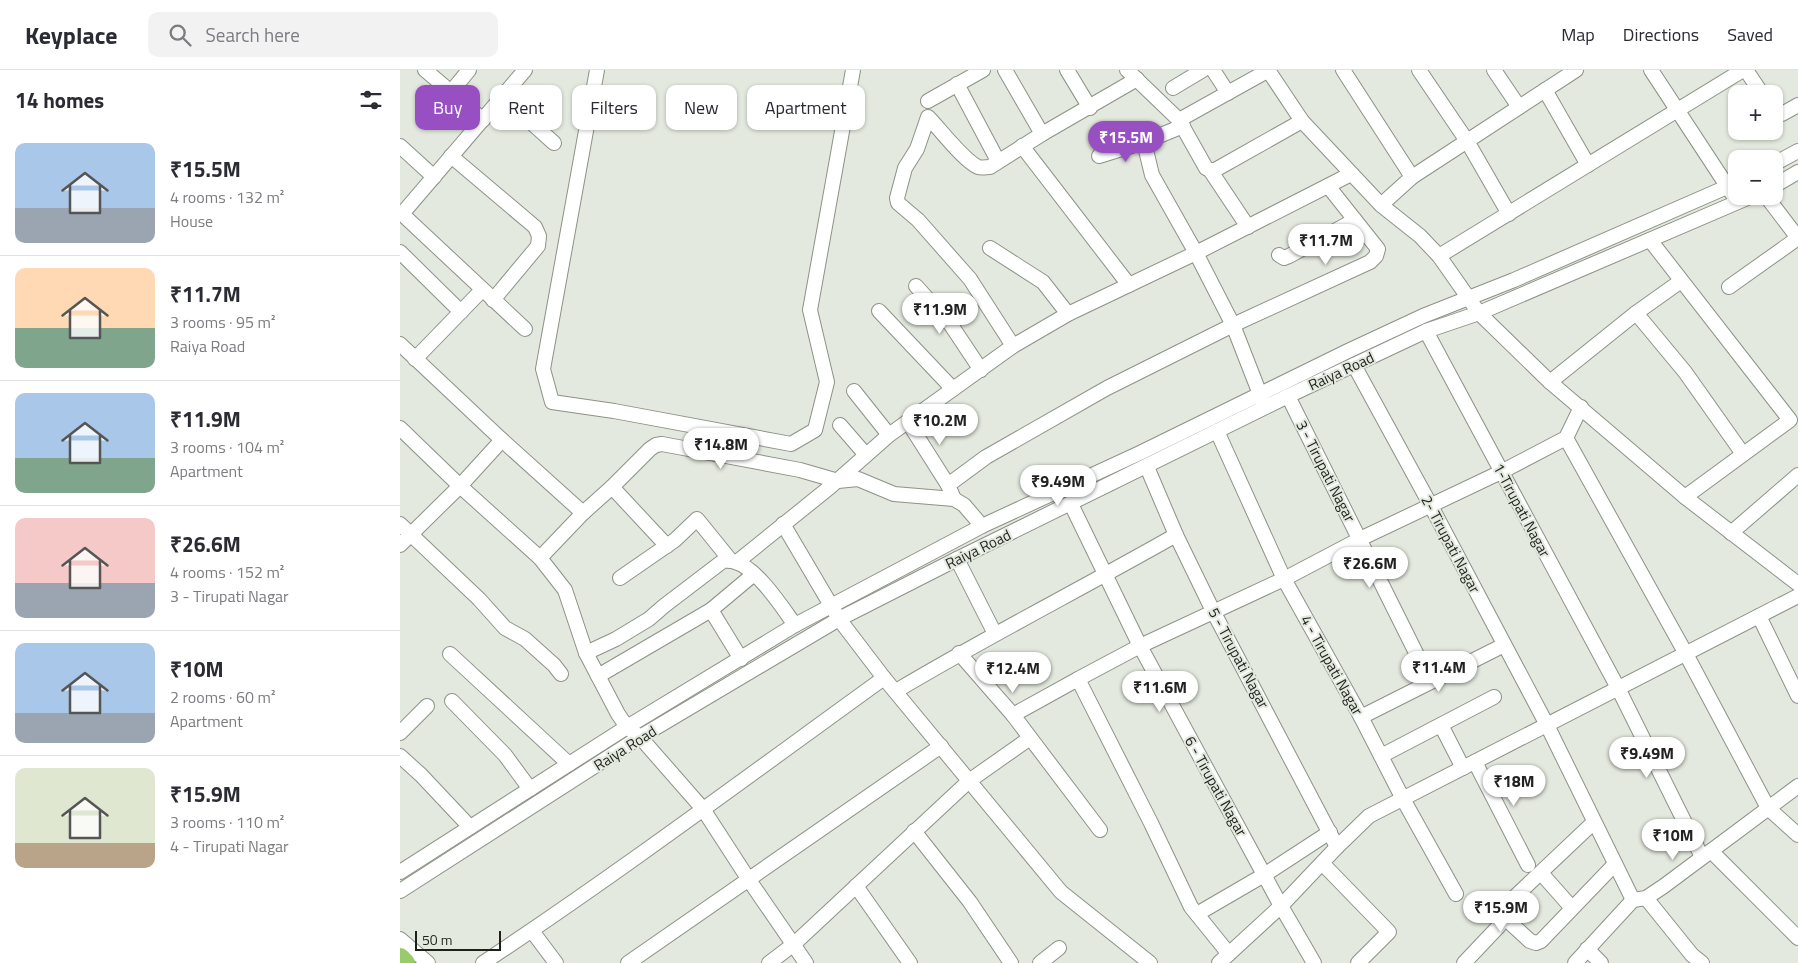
<!DOCTYPE html>
<meta charset="utf-8">
<style>
body{margin:0;font-family:"Titillium Web",sans-serif;background:#f2f2f3;color:#2b2b33;height:100vh;display:flex;flex-direction:column;font-size:19px;white-space:nowrap}
*{box-sizing:border-box;margin:0}
p{font-size:16px;color:#7c7c81}
.icon{flex:none;width:28px;height:28px;fill:none;stroke:currentColor;stroke-width:2;stroke-linecap:round;stroke-linejoin:round}
.map{position:relative;flex:1;overflow:hidden}
.sheet{display:flex;flex-direction:column;background:#fff;width:400px}
.sheet>*{flex:none}
.guide{position:absolute;left:15px;top:15px;width:475px;height:45px;display:flex;gap:10px}
.buttons{position:absolute;left:1328px;top:15px;display:grid;gap:10px}
.buttons a{display:grid;place-items:center;width:55px;height:55px;border-radius:10px;background:#fff;box-shadow:0 1px 4px #0004;font-size:25px}
.scale{position:absolute;left:15px;bottom:12px;width:86px;box-sizing:border-box;padding-left:5px;border:2px solid #1e201c;border-top:0;font-size:14px;line-height:18px;white-space:nowrap;color:#1e201c;-webkit-text-stroke:4px #e3e9de;paint-order:stroke}
.price{position:absolute;translate:-50% -42px;padding:0 11px;border-radius:18px;background:#fff;color:#222;font-size:16px;line-height:32px;filter:drop-shadow(0 1px 2px #0008)}
.price::after{content:'';position:absolute;left:50%;top:30px;width:15px;height:11px;margin-left:-8px;background:inherit;clip-path:polygon(0 0,100% 0,50% 100%)}
.price.current{background:#984fc2;color:#fff}
ul{padding:0;list-style:none}
li{display:flex;align-items:center;gap:15px;height:125px;padding:0 15px}
li+li{border-top:1px solid #e1e1e2}
li span{display:grid;place-items:center;flex:none;width:140px;height:100px;border-radius:10px;color:#555}
li>.icon{margin-inline-start:auto}
span .icon{width:60px;height:60px;fill:#fffc;stroke-width:1}
li b{font-size:21px}
h2{display:flex;justify-content:space-between;align-items:center;height:60px;padding:0 15px;font-size:21px}
.tag{padding:0 18px;border-radius:10px;background:#fff;box-shadow:0 1px 4px #0004;font-size:18px;line-height:45px}
.tag.current{background:#984fc2;color:#fff}
header{display:flex;align-items:center;gap:30px;box-sizing:border-box;height:70px;padding:0 25px;background:#fff;border-bottom:1px solid #e1e1e2}
header strong{font-size:24px}
nav{display:flex;gap:28px;margin-inline-start:auto;font-size:18px}
.search{width:350px;height:45px;background:#f2f2f3;display:flex;align-items:center;gap:12px;box-sizing:border-box;padding:0 18px;border-radius:10px;color:#7c7c81;font-size:19px}
main{display:flex;flex:1;min-height:0}
.map>svg:first-child{display:block}
.lines{fill:none;stroke-linecap:round;stroke-linejoin:round}
.minor-casing{stroke:#8c9288;stroke-width:16}
.highway-casing{stroke:#6e8f4f;stroke-width:22}
.minor{stroke:#fff;stroke-width:14}
.highway{stroke:#99cb6b;stroke-width:20}
.labels{text-anchor:middle;dominant-baseline:central;stroke-width:4;stroke-linejoin:round;paint-order:stroke}
.street-label{font-size:15px;fill:#1e201c;stroke:#e3e9de}
</style>
<header>
<strong>Keyplace</strong>
<div class="search"><svg class="icon" aria-label="search" viewBox="0 0 24 24"><circle cx="10" cy="10" r="6"/><path d="M15 15l6 6"/></svg>Search here</div>
<nav><a>Map</a><a>Directions</a><a>Saved</a></nav>
</header>
<main>
<section class="sheet">
<h2>14 homes<svg class="icon" aria-label="filters" viewBox="0 0 24 24"><path d="M4 7h16M4 17h16"/><circle cx="9" cy="7" r="2"/><circle cx="15" cy="17" r="2"/></svg></h2>
<ul>
<li><span style="background:linear-gradient(#a9c7e8 65%,#9aa5b1 0)"><svg class="icon" aria-label="home" viewBox="0 0 24 24"><path d="M3 11l9-7 9 7M6 9v11h12V9"/></svg></span><div><b>₹15.5M</b><p>4 rooms · 132 m²</p><p>House</p></div></li>
<li><span style="background:linear-gradient(#ffd9b3 60%,#7fa58c 0)"><svg class="icon" aria-label="home" viewBox="0 0 24 24"><path d="M3 11l9-7 9 7M6 9v11h12V9"/></svg></span><div><b>₹11.7M</b><p>3 rooms · 95 m²</p><p>Raiya Road</p></div></li>
<li><span style="background:linear-gradient(#a9c7e8 65%,#7fa58c 0)"><svg class="icon" aria-label="home" viewBox="0 0 24 24"><path d="M3 11l9-7 9 7M6 9v11h12V9"/></svg></span><div><b>₹11.9M</b><p>3 rooms · 104 m²</p><p>Apartment</p></div></li>
<li><span style="background:linear-gradient(#f6c9c9 65%,#9aa5b1 0)"><svg class="icon" aria-label="home" viewBox="0 0 24 24"><path d="M3 11l9-7 9 7M6 9v11h12V9"/></svg></span><div><b>₹26.6M</b><p>4 rooms · 152 m²</p><p>3 - Tirupati Nagar</p></div></li>
<li><span style="background:linear-gradient(#a9c7e8 70%,#9aa5b1 0)"><svg class="icon" aria-label="home" viewBox="0 0 24 24"><path d="M3 11l9-7 9 7M6 9v11h12V9"/></svg></span><div><b>₹10M</b><p>2 rooms · 60 m²</p><p>Apartment</p></div></li>
<li><span style="background:linear-gradient(#dfe7d0 75%,#b9a48a 0)"><svg class="icon" aria-label="home" viewBox="0 0 24 24"><path d="M3 11l9-7 9 7M6 9v11h12V9"/></svg></span><div><b>₹15.9M</b><p>3 rooms · 110 m²</p><p>4 - Tirupati Nagar</p></div></li>
</ul>
</section>
<div class="map">
<svg width="1398" height="893" viewBox="0 0 1398 893">
<rect width="100%" height="100%" fill="#e3e9de"/>
<g class="lines">
<defs>
<g id="minor">
<polyline points="25,0 51,22"/>
<polyline points="69,0 51,22 83,50"/>
<polyline points="197,0 143,299 152,332 214,341 391,374 415,360 427,312 410,240 453,0"/>
<path d="M605,0L642,64L590,97C586,97 582,98 578,97C563,90 540,59 528,47L517,79L505,98L497,128L498,133L518,150L570,209L613,276"/>
<polyline points="667,0 690,38"/>
<polyline points="727,0 779,50 869,0"/>
<polyline points="813,0 828,23"/>
<polyline points="868,0 902,51 981,135 1020,166 1039,186 1079,243 1150,312 1285,427 1398,514"/>
<polyline points="943,0 1012,107 981,135"/>
<polyline points="1019,0 1067,71 1109,144"/>
<polyline points="1094,0 1119,37"/>
<polyline points="1251,0 1333,125"/>
<polyline points="1346,0 1362,24"/>
<polyline points="557,14 598,91"/>
<polyline points="773,18 803,0"/>
<polyline points="1145,20 1188,95"/>
<polyline points="103,27 154,73"/>
<polyline points="528,31 583,0"/>
<polyline points="1374,41 1377,45 1382,44 1398,35"/>
<polyline points="779,50 806,98 810,100 815,100 902,51"/>
<polyline points="783,56 744,72 752,105 796,183 833,255 863,332"/>
<polyline points="642,64 737,9"/>
<polyline points="0,76 34,107"/>
<polyline points="622,76 729,215"/>
<polyline points="51,86 135,157 139,166 138,176 93,230"/>
<polyline points="699,86 744,72"/>
<polyline points="1374,94 1398,81"/>
<polyline points="810,100 848,157"/>
<polyline points="1012,107 1176,0"/>
<polyline points="1374,116 1398,102"/>
<polyline points="1366,126 1398,168"/>
<polyline points="0,142 125,259"/>
<polyline points="2,144 125,0"/>
<polyline points="1250,170 1390,350 1285,427"/>
<polyline points="590,178 643,212 668,244"/>
<polyline points="0,182 61,242"/>
<polyline points="879,185 884,188 889,186 955,150"/>
<polyline points="1039,186 1343,0"/>
<polyline points="1281,211 1236,243 1285,302 1343,384"/>
<polyline points="516,216 551,255 581,300"/>
<polyline points="1329,217 1398,168"/>
<polyline points="479,241 553,319"/>
<polyline points="1026,261 1218,618 1302,787"/>
<polyline points="0,274 102,370 183,443 140,488"/>
<polyline points="15,289 82,220"/>
<polyline points="954,295 1031,436 1147,655 1233,830"/>
<polyline points="1150,312 1236,243"/>
<polyline points="454,321 489,365"/>
<polyline points="888,326 1030,611"/>
<polyline points="508,352 548,415"/>
<polyline points="440,355 466,385"/>
<polyline points="0,358 60,416 102,370"/>
<polyline points="817,361 884,509 961,647 1003,729 1056,824"/>
<polyline points="1166,368 1286,584 1368,738 1398,765"/>
<polyline points="747,397 776,465 813,541 937,777"/>
<polyline points="212,417 250,379 256,375 262,374 400,400 438,411 458,409 494,424 554,429 564,435 582,456"/>
<polyline points="554,429 548,415 586,387 707,318 833,255 970,192 976,186 978,179 928,116"/>
<polyline points="671,434 740,576 881,836 914,893"/>
<polyline points="183,443 212,417 267,476"/>
<polyline points="0,454 79,529 105,558 125,569 154,595 161,604"/>
<polyline points="383,454 439,549 484,608 661,822 750,893"/>
<polyline points="1331,463 1398,405"/>
<polyline points="0,475 60,416 140,488 165,520 186,583 218,644 227,657 240,667 303,739 349,810 406,893"/>
<polyline points="557,489 595,564"/>
<polyline points="337,492 430,417 489,365 613,276 668,244 796,183 951,104"/>
<polyline points="220,508 275,470 297,449 331,491"/>
<polyline points="311,540 341,589"/>
<polyline points="1359,546 1398,626"/>
<path d="M186,583L216,569L249,549L264,536L323,491C327,491 331,490 335,492C357,498 382,537 395,555"/>
<polyline points="559,583 613,645 678,609"/>
<polyline points="50,584 169,694"/>
<polyline points="198,606 311,540 354,504"/>
<path d="M496,621C588,566 683,518 776,465"/>
<polyline points="52,631 105,685 130,719"/>
<polyline points="613,645 700,760"/>
<polyline points="961,647 1104,575"/>
<polyline points="1041,655 1063,698"/>
<polyline points="0,663 27,636"/>
<polyline points="0,686 21,705 70,757"/>
<polyline points="981,686 1094,627"/>
<polyline points="1075,692 1128,795"/>
<polyline points="1194,752 1103,838 1102,843 1105,848 1130,871 1136,873 1141,871 1215,794"/>
<polyline points="514,761 570,832 611,893"/>
<polyline points="1311,781 1398,868"/>
<polyline points="922,793 989,862 958,893"/>
<polyline points="0,802 227,657 395,555 582,456 742,382 948,281 1023,246 1114,210 1336,113"/>
<polyline points="1141,803 1172,838"/>
<polyline points="456,816 510,893"/>
<polyline points="0,821 240,667 439,549 557,489 888,326 1026,261 1079,243 1352,126"/>
<polyline points="1246,828 1292,885 1302,893"/>
<polyline points="797,844 864,805 930,762"/>
<polyline points="132,861 156,893"/>
<polyline points="0,869 28,893"/>
<polyline points="1187,879 1201,893"/>
<polyline points="829,884 791,837 751,753 678,609 740,576 884,509 960,469 1101,402 1166,368 1181,337"/>
<path d="M83,893C220,802 351,704 484,608"/>
<polyline points="228,893 541,676"/>
<polyline points="369,893 394,874 569,711 630,668"/>
<polyline points="640,893 659,878"/>
<polyline points="819,893 881,836 937,777 969,746 1398,526"/>
<polyline points="1064,893 1099,856"/>
<polyline points="1175,893 1233,830 1246,828 1264,816 1398,716"/>
</g>
<polyline id="highway" points="0,888 5,893"/>
</defs>
<use href="#minor" class="minor-casing"/>
<use href="#highway" class="highway-casing"/>
<use href="#minor" class="minor"/>
<use href="#highway" class="highway"/>
</g>
<g class="labels">
<g class="street-label">
<text transform="translate(941 301) rotate(-25)">Raiya Road</text>
<text transform="translate(926 401) rotate(63)">3 - Tirupati Nagar</text>
<text transform="translate(1122 440) rotate(62)">1-Tirupati Nagar</text>
<text transform="translate(1051 474) rotate(62)">2- Tirupati Nagar</text>
<text transform="translate(578 479) rotate(-26)">Raiya Road</text>
<text transform="translate(839 588) rotate(62)">5 - Tirupati Nagar</text>
<text transform="translate(932 595) rotate(61)">4 - Tirupati Nagar</text>
<text transform="translate(225 678) rotate(-32)">Raiya Road</text>
<text transform="translate(816 716) rotate(61)">6 - Tirupati Nagar</text>
</g>
</g>
</svg>
<div class="buttons">
<a>+</a>
<a>−</a>
</div>
<div class="scale">50 m</div>
<b class="price current" style="left:726px;top:93px">₹15.5M</b>
<b class="price" style="left:926px;top:196px">₹11.7M</b>
<b class="price" style="left:540px;top:265px">₹11.9M</b>
<b class="price" style="left:540px;top:376px">₹10.2M</b>
<b class="price" style="left:321px;top:400px">₹14.8M</b>
<b class="price" style="left:658px;top:437px">₹9.49M</b>
<b class="price" style="left:970px;top:519px">₹26.6M</b>
<b class="price" style="left:1039px;top:623px">₹11.4M</b>
<b class="price" style="left:613px;top:624px">₹12.4M</b>
<b class="price" style="left:760px;top:643px">₹11.6M</b>
<b class="price" style="left:1247px;top:709px">₹9.49M</b>
<b class="price" style="left:1114px;top:737px">₹18M</b>
<b class="price" style="left:1273px;top:791px">₹10M</b>
<b class="price" style="left:1101px;top:863px">₹15.9M</b>
<div class="guide">
<a class="tag current">Buy</a>
<a class="tag">Rent</a>
<a class="tag">Filters</a>
<a class="tag">New</a>
<a class="tag">Apartment</a>
</div>
</div>
</main>
